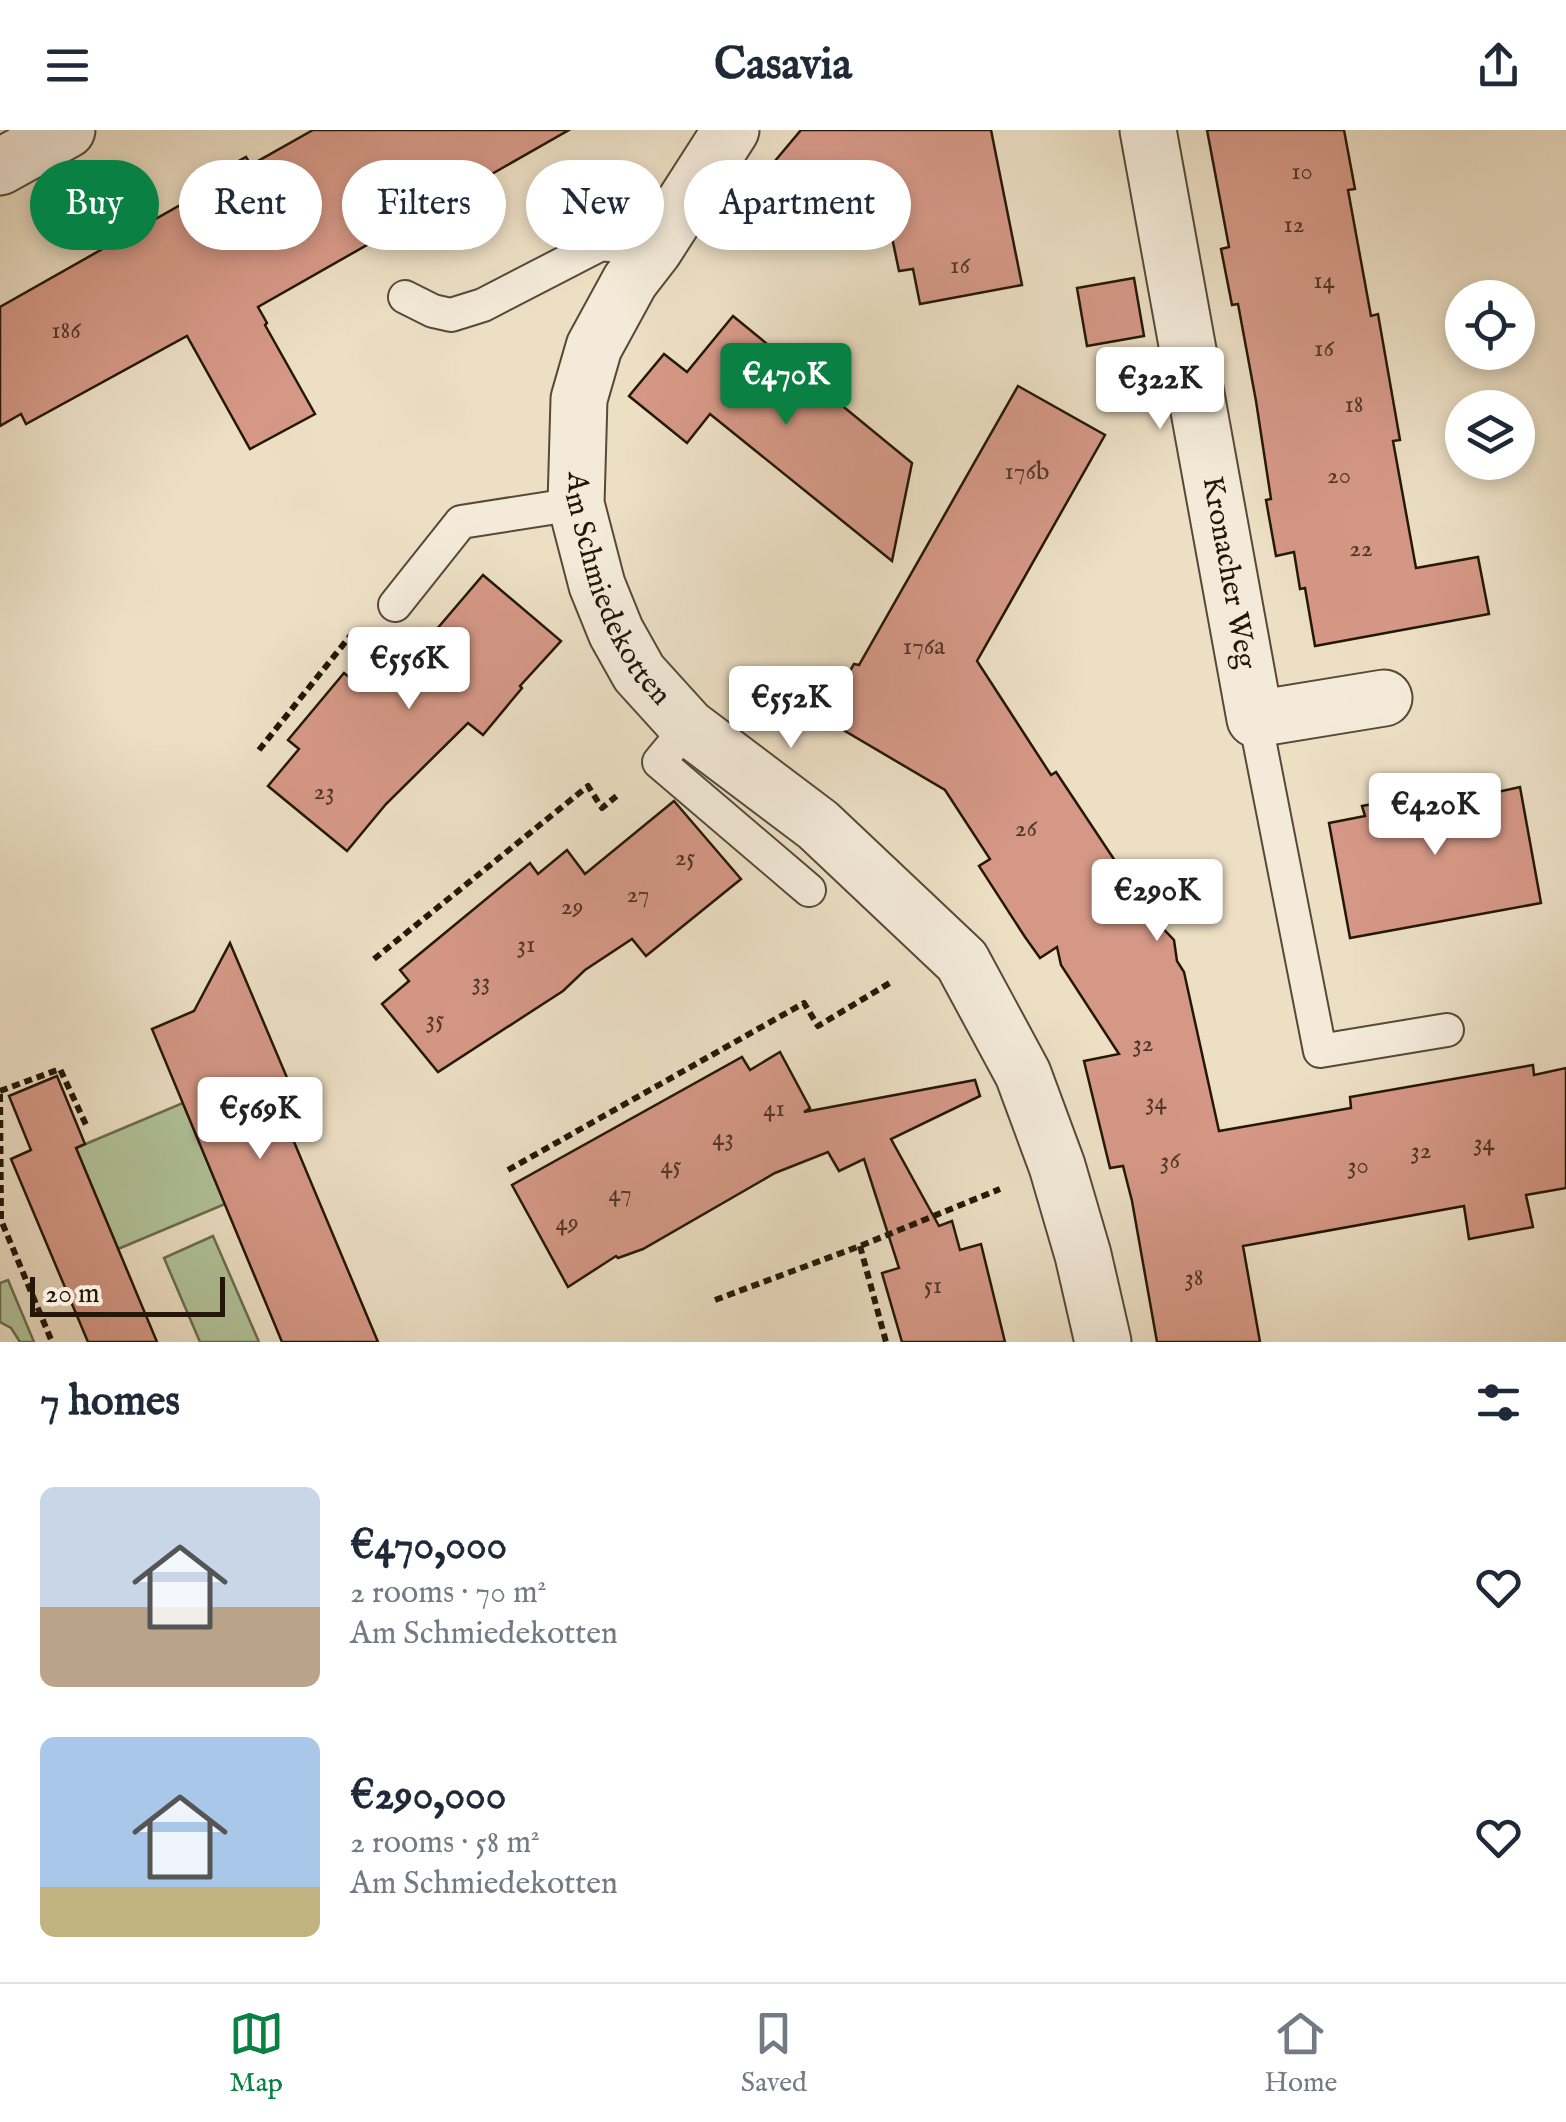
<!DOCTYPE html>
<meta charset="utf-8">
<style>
body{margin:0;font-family:"IM FELL English",serif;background:#f6f6f7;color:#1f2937;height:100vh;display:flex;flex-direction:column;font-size:38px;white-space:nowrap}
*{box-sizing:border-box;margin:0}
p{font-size:32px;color:#747a83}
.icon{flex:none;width:55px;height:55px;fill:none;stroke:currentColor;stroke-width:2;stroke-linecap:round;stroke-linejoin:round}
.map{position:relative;height:1212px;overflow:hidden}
.sheet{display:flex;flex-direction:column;background:#fff;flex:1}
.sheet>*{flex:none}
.hud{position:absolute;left:30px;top:30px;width:1000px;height:90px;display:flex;gap:20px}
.fabs{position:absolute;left:1445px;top:150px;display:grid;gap:20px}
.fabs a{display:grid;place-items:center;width:90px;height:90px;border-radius:50%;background:#fff;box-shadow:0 5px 15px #0003;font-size:50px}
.scale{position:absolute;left:30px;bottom:25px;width:195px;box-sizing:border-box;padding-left:10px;border:5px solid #241709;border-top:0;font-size:28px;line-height:35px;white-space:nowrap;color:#241709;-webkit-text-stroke:8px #f3ead9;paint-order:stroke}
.price{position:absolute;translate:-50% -85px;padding:0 22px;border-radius:10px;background:#fff;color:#222;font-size:32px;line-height:65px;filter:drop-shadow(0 2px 5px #0008)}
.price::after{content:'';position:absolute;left:50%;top:60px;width:30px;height:22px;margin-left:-15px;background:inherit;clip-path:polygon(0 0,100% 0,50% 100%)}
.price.selected{background:#0b8043;color:#fff}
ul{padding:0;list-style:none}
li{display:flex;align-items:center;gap:30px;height:250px;padding:0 40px}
li span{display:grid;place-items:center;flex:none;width:280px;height:200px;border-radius:15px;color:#555}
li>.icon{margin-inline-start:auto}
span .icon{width:120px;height:120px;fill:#fffc;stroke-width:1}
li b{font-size:42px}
h2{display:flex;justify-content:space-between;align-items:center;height:120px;padding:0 40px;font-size:42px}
.pill{padding:0 35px;border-radius:45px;background:#fff;box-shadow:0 5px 15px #0003;font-size:35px;line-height:90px}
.pill.selected{background:#0b8043;color:#fff}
header{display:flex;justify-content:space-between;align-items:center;height:130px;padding:0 40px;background:#fff;font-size:45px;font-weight:700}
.tabs{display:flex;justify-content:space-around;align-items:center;height:140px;border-top:2px solid #e0e1e3;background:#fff;font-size:28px;color:#747a83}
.tabs a{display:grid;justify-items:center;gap:5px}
.tabs .selected{color:#0b8043}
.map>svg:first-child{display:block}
.green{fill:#b2c399;stroke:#6b6d51;stroke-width:2.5}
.building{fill:#d59886;stroke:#241709;stroke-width:2.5}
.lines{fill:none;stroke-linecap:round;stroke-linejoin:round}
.lane-casing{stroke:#564938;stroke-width:36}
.street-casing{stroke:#564938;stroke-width:59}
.path{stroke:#241709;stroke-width:6;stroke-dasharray:8 5;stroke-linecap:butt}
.lane{stroke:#f3ead9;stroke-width:32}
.street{stroke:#f3ead9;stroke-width:55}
.labels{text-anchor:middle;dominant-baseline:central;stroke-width:9;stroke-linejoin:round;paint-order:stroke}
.number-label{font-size:25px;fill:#503728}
.street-label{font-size:30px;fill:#241709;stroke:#f3ead9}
</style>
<header><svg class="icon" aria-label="menu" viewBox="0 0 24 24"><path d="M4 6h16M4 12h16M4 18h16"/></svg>Casavia<svg class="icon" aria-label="share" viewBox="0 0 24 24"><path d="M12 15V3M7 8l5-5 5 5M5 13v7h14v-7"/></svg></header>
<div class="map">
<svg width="1566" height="1212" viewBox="0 0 1566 1212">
<rect width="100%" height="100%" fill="#ecdfc4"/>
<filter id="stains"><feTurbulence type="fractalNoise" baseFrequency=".002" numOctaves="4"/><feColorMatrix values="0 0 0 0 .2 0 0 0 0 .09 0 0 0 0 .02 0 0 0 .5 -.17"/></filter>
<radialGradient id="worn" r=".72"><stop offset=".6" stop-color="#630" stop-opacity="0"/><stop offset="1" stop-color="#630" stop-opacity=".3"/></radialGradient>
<g class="green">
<polygon points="183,973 225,1074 118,1119 76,1018"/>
<polygon points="213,1106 259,1212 200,1212 164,1128"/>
<polygon points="8,1150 34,1212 20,1212 11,1198 0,1192 0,1153"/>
</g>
<g class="building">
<polygon points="313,0 569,0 258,177 267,193 265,195 315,284 250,319 187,206 26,294 21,284 0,296 0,177 196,66 190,58 246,27 251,35"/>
<polygon points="801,0 991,0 1022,155 920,174 913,139 899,141 885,74 821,86 802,108 748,63"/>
<polygon points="1207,0 1344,0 1355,59 1348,60 1371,186 1378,184 1400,310 1393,311 1416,438 1478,427 1489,484 1315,516 1305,458 1300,459 1294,422 1276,426 1266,370 1271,369 1256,271 1238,174 1232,175 1221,119 1229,117"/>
<polygon points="1134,148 1144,206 1087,216 1077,158"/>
<polygon points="733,186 912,333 892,431 710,284 687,313 629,266 664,224 687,242"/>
<polygon points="1018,256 1105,305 977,531 1051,645 1056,642 1153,788 1174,810 1177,831 1184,842 1219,1001 1351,978 1350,967 1533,935 1534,945 1566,938 1566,1058 1526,1065 1533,1097 1469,1109 1464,1076 1243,1116 1260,1212 1157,1212 1132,1071 1123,1036 1110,1038 1084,931 1119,924 1061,835 1057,817 1040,828 1025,807 979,736 990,729 945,660 823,588 854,534 859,535"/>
<polygon points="483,445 561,511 520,556 522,558 483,605 468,593 386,674 347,721 268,656 299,619 288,610 344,543 355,552 385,515 407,534"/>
<polygon points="1481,647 1484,665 1520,657 1541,773 1350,808 1329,693 1365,686 1362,676 1426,664 1424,658"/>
<polygon points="674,671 741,749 646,826 632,809 585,840 563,861 438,942 382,874 409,851 400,840 530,733 538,744 567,720 585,744"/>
<polygon points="230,813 288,950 271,957 378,1212 282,1212 152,899 194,881"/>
<polygon points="780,922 810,978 804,982 975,950 980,966 891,1009 939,1096 952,1091 960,1120 981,1114 1005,1212 902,1212 882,1143 899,1138 864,1029 839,1041 828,1022 775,1043 643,1119 618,1128 616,1126 568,1157 512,1055 742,927 750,940"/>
<polygon points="57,946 85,1014 76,1018 157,1212 88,1212 11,1029 31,1020 9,966"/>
</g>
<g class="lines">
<defs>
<g id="lane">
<polyline points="405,167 433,181 451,185 483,175 601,114 654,120"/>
<polyline points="395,475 461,392 576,374"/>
<polyline points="1255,589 1320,921 1447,900"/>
<polyline points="688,597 659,632 809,760"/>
</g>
<g id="street">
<path id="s1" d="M731,0L654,120L630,151L594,217L579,269L576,374L597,455L616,502L639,543L688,597L818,695L962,831L1023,944L1057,1036L1083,1125L1103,1212"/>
<path id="s2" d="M1148,0L1255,589L1384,568"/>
<polyline points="0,37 67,0"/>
</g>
</defs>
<use href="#lane" class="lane-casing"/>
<use href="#street" class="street-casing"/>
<g class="path">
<polyline points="259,620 355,500"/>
<polyline points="374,829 588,656 602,678 619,664"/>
<polyline points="0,961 60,939 87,997"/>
<polyline points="0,964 1,1090 52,1212"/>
<polyline points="508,1040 804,873 818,896 893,851"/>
<polyline points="860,1116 886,1212"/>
<polyline points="715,1170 860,1116 1000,1059"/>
</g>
<use href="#lane" class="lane"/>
<use href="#street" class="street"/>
</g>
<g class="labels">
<g class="number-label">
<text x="1302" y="42">10</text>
<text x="1294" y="95">12</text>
<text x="960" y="136">16</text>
<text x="1324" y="151">14</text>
<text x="66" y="201">186</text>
<text x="1324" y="219">16</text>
<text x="1354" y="275">18</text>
<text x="1027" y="342">176b</text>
<text x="1339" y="346">20</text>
<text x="1361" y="419">22</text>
<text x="924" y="517">176a</text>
<text x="324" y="662">23</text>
<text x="1026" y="699">26</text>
<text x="685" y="728">25</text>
<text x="638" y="765">27</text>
<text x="572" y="777">29</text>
<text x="526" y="815">31</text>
<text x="481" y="852">33</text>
<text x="435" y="890">35</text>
<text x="1143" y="914">32</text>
<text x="1156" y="972">34</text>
<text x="774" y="979">41</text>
<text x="723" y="1008">43</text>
<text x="1484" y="1013">34</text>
<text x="1421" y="1021">32</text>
<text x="1170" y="1031">36</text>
<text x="671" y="1036">45</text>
<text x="1358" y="1036">30</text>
<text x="620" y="1064">47</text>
<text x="567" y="1093">49</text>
<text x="1194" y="1148">38</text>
<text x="933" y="1156">51</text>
</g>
<g class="street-label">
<text stroke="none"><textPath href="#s2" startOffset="450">Kronacher Weg</textPath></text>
<text stroke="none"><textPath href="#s1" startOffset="510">Am Schmiedekotten</textPath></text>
</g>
</g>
<rect width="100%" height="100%" filter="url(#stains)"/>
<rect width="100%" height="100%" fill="url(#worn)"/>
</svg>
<div class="fabs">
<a><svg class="icon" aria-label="locate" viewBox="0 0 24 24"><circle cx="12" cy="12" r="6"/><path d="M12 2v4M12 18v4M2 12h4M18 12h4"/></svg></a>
<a><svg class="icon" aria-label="layers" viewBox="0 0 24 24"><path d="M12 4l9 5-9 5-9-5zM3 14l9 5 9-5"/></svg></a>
</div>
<div class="scale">20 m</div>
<b class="price selected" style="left:786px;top:298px">€470K</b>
<b class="price" style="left:1160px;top:302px">€322K</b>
<b class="price" style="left:409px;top:582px">€556K</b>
<b class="price" style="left:791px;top:621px">€552K</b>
<b class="price" style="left:1435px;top:728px">€420K</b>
<b class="price" style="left:1157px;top:814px">€290K</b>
<b class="price" style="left:260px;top:1032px">€569K</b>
<div class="hud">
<a class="pill selected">Buy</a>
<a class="pill">Rent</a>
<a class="pill">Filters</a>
<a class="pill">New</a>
<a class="pill">Apartment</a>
</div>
</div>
<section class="sheet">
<h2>7 homes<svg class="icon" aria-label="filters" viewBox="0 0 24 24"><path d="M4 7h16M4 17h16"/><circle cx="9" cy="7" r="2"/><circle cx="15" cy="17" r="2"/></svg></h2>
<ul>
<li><span style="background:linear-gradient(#c9d6e8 60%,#b9a48a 0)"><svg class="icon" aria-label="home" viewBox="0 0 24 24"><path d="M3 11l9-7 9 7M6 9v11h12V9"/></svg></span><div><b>€470,000</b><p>2 rooms · 70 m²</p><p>Am Schmiedekotten</p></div><svg class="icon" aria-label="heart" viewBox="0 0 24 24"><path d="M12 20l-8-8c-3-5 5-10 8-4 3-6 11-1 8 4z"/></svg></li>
<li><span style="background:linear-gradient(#a9c7e8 75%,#c2b280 0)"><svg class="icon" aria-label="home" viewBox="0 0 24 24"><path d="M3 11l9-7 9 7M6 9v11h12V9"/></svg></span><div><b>€290,000</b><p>2 rooms · 58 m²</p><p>Am Schmiedekotten</p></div><svg class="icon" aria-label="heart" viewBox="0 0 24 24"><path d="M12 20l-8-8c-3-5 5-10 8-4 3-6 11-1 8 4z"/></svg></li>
</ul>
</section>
<nav class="tabs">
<a class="selected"><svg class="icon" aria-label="map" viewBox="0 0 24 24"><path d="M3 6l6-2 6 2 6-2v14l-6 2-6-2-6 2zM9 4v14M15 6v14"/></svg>Map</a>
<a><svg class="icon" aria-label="saved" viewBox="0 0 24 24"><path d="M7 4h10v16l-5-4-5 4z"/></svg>Saved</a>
<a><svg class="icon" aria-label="home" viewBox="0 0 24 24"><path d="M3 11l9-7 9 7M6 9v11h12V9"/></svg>Home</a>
</nav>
